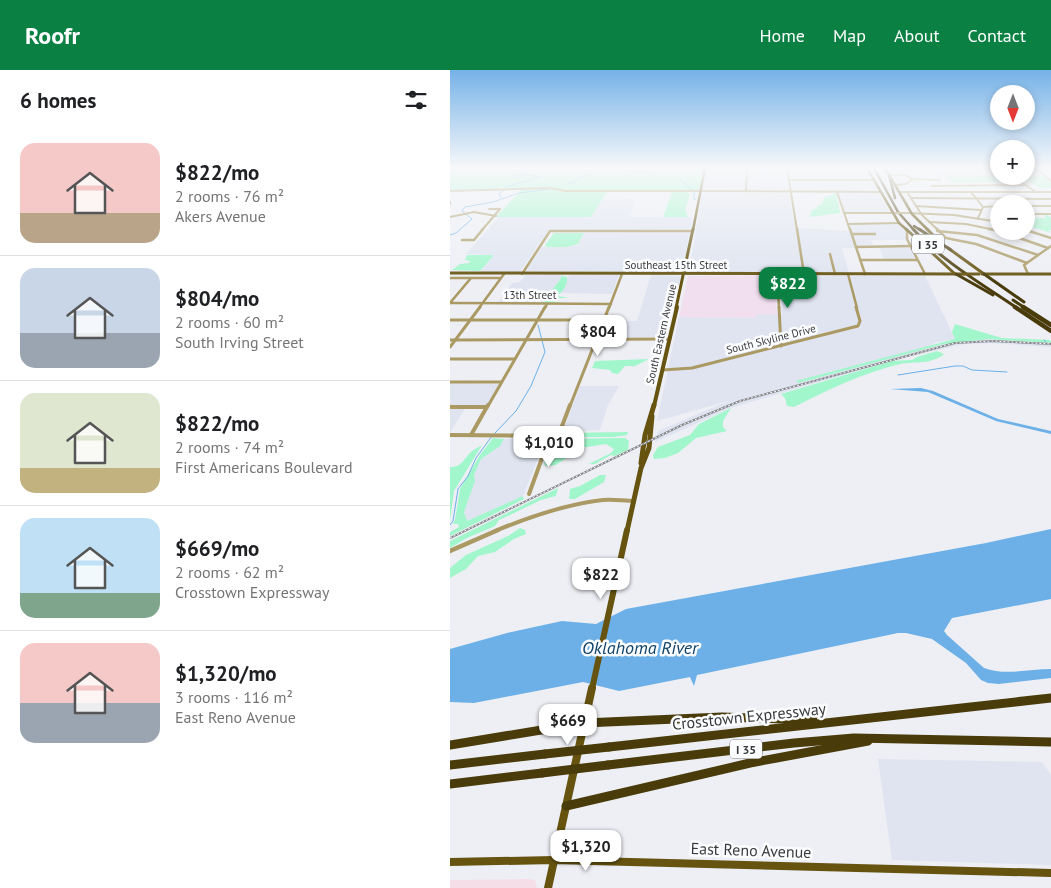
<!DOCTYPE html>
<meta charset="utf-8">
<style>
body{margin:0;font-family:"PT Sans",sans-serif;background:#f2f2f2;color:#202124;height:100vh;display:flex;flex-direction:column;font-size:19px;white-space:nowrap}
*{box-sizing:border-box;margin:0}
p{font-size:16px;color:#757577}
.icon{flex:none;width:28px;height:28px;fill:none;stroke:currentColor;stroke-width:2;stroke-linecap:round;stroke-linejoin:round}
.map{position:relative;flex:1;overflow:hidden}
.sheet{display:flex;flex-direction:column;background:#fff;width:450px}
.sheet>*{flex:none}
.needle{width:32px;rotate:180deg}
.buttons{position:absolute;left:540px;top:15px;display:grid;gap:10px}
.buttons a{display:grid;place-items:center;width:45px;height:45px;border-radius:50%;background:#fff;box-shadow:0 2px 8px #0003;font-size:25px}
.price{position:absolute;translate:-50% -42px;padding:0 11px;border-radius:10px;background:#fff;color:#222;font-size:16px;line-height:32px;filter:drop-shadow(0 1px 2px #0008)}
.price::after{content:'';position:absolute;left:50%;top:30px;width:15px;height:11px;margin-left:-8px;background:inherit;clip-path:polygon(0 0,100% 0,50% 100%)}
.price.on{background:#0b8043;color:#fff}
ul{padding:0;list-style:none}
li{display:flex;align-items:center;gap:15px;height:125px;padding:0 20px}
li+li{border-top:1px solid #e0e0e0}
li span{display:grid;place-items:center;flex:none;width:140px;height:100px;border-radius:15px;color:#555}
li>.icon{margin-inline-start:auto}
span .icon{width:60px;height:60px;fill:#fffc;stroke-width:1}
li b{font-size:21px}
h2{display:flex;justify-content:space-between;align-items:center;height:60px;padding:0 20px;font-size:21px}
header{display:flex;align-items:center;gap:30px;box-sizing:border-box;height:70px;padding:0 25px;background:#0b8043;color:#fff}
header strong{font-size:24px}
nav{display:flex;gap:28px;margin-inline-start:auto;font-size:18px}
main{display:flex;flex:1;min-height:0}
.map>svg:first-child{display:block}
.commercial{fill:#f6dee9}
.built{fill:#dfe4f0}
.education{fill:#f1dff0}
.green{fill:#a1f7cb}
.water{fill:#6cb0e7}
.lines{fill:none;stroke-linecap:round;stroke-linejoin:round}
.stream{stroke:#6cb0e7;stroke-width:1}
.minor-far4{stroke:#aa9963;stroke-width:2}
.minor-far3{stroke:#aa9963;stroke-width:2.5}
.minor-far2{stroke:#aa9963;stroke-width:3}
.minor-far1{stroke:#aa9963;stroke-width:4}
.minor{stroke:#aa9963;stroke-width:4.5}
.major-far5{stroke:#65530f;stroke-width:2.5}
.major-far4{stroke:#65530f;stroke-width:3}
.major-far3{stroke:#65530f;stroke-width:4}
.major-far2{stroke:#65530f;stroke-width:5}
.major-far1{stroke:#65530f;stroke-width:6}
.major{stroke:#65530f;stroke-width:8}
.highway-far3{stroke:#493b0a;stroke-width:2.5}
.highway-far2{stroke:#493b0a;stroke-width:3}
.highway-far1{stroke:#493b0a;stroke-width:4.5}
.highway{stroke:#493b0a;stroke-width:9}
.rail-casing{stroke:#838488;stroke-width:2}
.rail{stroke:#fcfdff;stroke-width:1;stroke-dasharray:2;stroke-linecap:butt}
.minor-bridge{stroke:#aa9963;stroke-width:2}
.major-bridge{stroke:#65530f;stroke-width:3}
.highway-bridge{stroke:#493b0a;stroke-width:9}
.labels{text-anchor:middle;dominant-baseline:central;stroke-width:5;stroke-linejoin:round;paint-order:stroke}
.far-street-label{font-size:11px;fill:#3a3b3d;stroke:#fcfdff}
.shield{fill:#fcfdff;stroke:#747577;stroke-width:1}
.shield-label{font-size:12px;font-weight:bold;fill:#3a3b3d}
.near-street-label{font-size:16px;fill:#3a3b3d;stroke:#fcfdff}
.near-water-label{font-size:18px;font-style:italic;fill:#114469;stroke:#fcfdff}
</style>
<header>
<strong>Roofr</strong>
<nav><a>Home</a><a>Map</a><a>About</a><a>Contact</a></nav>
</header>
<main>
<section class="sheet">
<h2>6 homes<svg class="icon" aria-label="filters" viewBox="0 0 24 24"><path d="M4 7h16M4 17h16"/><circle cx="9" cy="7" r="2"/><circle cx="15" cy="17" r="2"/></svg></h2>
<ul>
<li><span style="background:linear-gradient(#f6c9c9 70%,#b9a48a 0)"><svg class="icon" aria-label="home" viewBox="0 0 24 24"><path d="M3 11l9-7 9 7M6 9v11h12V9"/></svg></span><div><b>$822/mo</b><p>2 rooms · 76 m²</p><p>Akers Avenue</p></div></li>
<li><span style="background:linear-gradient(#c9d6e8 65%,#9aa5b1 0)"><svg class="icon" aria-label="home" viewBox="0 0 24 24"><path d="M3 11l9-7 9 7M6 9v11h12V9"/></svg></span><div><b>$804/mo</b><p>2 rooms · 60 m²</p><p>South Irving Street</p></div></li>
<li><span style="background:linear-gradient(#dfe7d0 75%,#c2b280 0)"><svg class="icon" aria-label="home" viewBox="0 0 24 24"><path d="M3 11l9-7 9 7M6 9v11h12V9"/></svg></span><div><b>$822/mo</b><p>2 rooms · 74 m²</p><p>First Americans Boulevard</p></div></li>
<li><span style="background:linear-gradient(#bfe0f5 75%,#7fa58c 0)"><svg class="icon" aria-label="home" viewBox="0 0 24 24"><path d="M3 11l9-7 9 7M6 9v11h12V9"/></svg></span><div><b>$669/mo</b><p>2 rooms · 62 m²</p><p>Crosstown Expressway</p></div></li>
<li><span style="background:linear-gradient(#f6c9c9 60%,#9aa5b1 0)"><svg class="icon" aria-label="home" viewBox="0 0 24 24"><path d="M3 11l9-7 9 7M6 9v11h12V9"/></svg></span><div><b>$1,320/mo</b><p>3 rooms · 116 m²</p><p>East Reno Avenue</p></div></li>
</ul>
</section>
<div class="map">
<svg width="601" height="818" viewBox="0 0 601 818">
<rect width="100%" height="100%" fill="#edeff5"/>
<polygon class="commercial" points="77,809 85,810 87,818 0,818 0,810"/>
<g class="built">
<polygon points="257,98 415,98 439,142 395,142 388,121 252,120"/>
<polygon points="436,98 549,98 549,106 496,107 475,102 454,102 454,105 440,105"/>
<polygon points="252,123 339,123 346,158 402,161 400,154 448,154 456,161 456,170 421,170 424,177 459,177 466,189 434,189 429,178 392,178 399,203 239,202"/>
<polygon points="183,129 185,133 180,147 243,147 241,159 98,161 69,203 30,202 44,185 16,184 49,147 142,147 152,130"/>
<polygon points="240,162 231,202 76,201 92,177 117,177 128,175 134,163"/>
<polygon points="75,205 113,205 92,234 48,233 62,213 70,212"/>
<polygon points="119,205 169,205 162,224 111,223"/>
<polygon points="201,205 231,206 216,267 150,268 156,251 187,251"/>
<polygon points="330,206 475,206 505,269 484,273 480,277 511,271 538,269 601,273 601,277 539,273 514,274 440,291 281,338 205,372 208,361 278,331 207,351 229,247 306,248 306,244 332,244"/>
<polygon points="0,313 49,314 36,337 16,337 0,363"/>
<polygon points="130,316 169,316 158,335 150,360 113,362"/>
<polygon points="54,369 96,369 73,426 17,451 14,442 25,411 24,405 31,389 50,376"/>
<polygon points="428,689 592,692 601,705 601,795 442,790"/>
</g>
<polygon class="education" points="322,205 325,206 327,244 307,244 306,248 229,247 238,206"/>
<g class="green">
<polygon points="0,98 253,98 249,120 247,121 115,121 101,119 113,122 157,122 141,147 46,147 71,120 50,117 44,120 0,120"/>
<polygon points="500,106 593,106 601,112 601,118 591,118 577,111 505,113 496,107"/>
<polygon points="222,122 237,122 240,125 235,139 238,147 213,147"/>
<polygon points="386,123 390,143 359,147 363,139 367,139 367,136 372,134 374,128"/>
<polygon points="593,144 597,144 601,148 601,160 598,160 601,163 576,155 576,148 596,148"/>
<polygon points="104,163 134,163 128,174 117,177 96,177 95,175"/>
<polygon points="17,185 44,185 30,201 2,200 10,194 19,193 20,191 15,190"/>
<path d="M112,206L117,207C118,214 113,222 107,226L119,228H103L101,231L112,233L92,234C98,223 106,217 112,206Z"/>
<polygon points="505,254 552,268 600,270 601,273 538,269 494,274 348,313 346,311 505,269 502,262"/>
<path d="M487,281L494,284C481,295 465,291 450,294C413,303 377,320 344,337L337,336L335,328L331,324L442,291L462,290L467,287Z"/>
<polygon points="199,289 183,297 183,296 175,296 168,304 162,303 160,300 142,298 145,291"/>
<polygon points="281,338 273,351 273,357 277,361 246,368 228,383 215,388 204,389 203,385 208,377 240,365 249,354"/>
<polygon points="178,362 177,365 164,367 112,367 110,365 112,363"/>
<polygon points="43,368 54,369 50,376 31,389 24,405 25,411 14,442 17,451 73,426 74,429 0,466 0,462 9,457 8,454 3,454 5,450 10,419 30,385"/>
<path d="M175,368L179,371L178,380L164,386L161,385L145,394H139L161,383L164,379L156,374L131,378L106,395L95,396C92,387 98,374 105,369Z"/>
<path d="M32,375L4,421L0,450V397C13,397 13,389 22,381C25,379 29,377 32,375Z"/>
<polygon points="150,405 156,405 154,412 125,429 119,429 120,419 130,416"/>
<polygon points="108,418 106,426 91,430 60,445 49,450 45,456 17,468 0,478 0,471"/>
<polygon points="70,458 75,460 76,464 64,469 45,482 28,486 16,499 0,508 0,498 16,485 58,466"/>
</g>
<g class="water">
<polygon points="471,318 483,321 548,349 601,361 601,364 546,351 478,322 440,319"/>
<path d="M601,459V529L502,548L494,561L497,565L534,598C555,606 579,599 601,599V608L549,614L538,613L531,610L516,593L482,569L456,563H448L247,605L244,616L240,607L169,621L133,612L24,633L0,632V579L57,563L112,551L146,554L176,539L536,473Z"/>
</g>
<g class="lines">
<g class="stream">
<polyline points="64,106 73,105"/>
<polyline points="230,109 242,120"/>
<polyline points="118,113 124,113 128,108 163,99 206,104 218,100 217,98"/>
<polyline points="244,122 244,129 246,130"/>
<polyline points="51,127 49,124 58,116 91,107 73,104 79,98"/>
<polyline points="0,165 6,163 22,149 12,141 15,137 43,132 69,123 100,119"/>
<polyline points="594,270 596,272"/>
<polyline points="448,305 505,296 513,296 522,300 557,302"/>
<polyline points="45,363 66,341 81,316 95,282 88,255"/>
<polyline points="0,455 3,451 8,419 18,406 26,388 42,366"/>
</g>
<g class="minor-far4">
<polyline points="337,98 347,160"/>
<polyline points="585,98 601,111"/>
<polyline points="439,105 455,105 463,109"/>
<polyline points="340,110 425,110"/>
<polyline points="572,113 586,122"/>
<polyline points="445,115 456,114 463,109 490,110"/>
<polyline points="482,116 576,115"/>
<polyline points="0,121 100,118 115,121 250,121"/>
<polyline points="250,121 431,122"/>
<polyline points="296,121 297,98"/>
<polyline points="387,122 400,160"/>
<polyline points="449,122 601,122"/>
<polyline points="457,122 472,145 488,160"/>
<polyline points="521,122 533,137 528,148"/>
<polyline points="461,128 600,129"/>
<polyline points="0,132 0,134"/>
<polyline points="466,136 531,140"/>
<polyline points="576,136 601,136"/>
<polyline points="533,137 549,136"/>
<polyline points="39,139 50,139"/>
<polyline points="394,143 445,143"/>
<polyline points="457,143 504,145 549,152"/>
<polyline points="576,144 601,144"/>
<polyline points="0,147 24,142 46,146"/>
<polyline points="479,152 516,154 545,160"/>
<polyline points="398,154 449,153"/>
<polyline points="32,160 50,139"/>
</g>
<g class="minor-far3">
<polyline points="347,159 354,204"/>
<polyline points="400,159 415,204"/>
<polyline points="487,159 496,168 526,174 577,193"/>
<polyline points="539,159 549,161"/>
<polyline points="576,160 601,168"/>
<polyline points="457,161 457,169 475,204"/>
<polyline points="487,161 527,165 588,185"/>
<polyline points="549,161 598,178"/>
<polyline points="402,164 425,164"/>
<polyline points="12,170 24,170 33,159"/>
<polyline points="406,177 461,176"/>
<polyline points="380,184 385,204"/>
<polyline points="410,190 467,190"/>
<polyline points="72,204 100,161 243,161"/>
<polyline points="327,204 329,238"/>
<polyline points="398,204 407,238"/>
<polyline points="578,204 574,195 601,176"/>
<polyline points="0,208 50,208"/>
<polyline points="0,233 161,234"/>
<polyline points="0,233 21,208"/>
<polyline points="29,238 54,204"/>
<polyline points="95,238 97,234"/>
<polyline points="159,238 172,204"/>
</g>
<g class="minor-far2">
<polyline points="329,237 331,276"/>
<polyline points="0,250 154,250"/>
<polyline points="0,270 220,269"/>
<polyline points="0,277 30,237"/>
<polyline points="0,289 64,289"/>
<polyline points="213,300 242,298 408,256 410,251 406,237"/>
<polyline points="0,312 51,312"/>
<polyline points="38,336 95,237"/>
<polyline points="120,336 159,237"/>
</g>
<g class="minor-far1">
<polyline points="0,337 37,337"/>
<polyline points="0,365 100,366 109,364 120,335"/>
<polyline points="21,365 38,335"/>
<polyline points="79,424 100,366"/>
<path d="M45,461C79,447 116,434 153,430C163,429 174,431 184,431"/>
</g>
<polyline class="minor" points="0,481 48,460"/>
<g class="major-far5">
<polyline points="417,98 449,153 457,160"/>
<polyline points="435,98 462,144 478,160"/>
<polyline points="243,160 255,98"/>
</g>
<g class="major-far4">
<polyline points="456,159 505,204"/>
<polyline points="477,159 488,170"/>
<polyline points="498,178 534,204"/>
<polyline points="0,203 514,204"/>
<polyline points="532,204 601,204"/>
<polyline points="226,238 243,159"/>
</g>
<polyline class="major-far3" points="204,336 227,237"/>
<g class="major-far2">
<polyline points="191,393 195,365 204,335"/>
<polyline points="177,461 191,398 199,378 202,346"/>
</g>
<polyline class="major-far1" points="142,619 177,460"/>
<g class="major">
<polyline points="0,792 104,790 601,803"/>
<polyline points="98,818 142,618"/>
</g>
<g class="highway-far3">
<polyline points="424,98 448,142 464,160"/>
<polyline points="439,105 445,128"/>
<polyline points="464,156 470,160"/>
</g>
<g class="highway-far2">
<path d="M463,159C492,191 532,214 567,238"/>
<polyline points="469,159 501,180"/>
<polyline points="506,204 543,225"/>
<polyline points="534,204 574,232"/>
<polyline points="563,230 575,238"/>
</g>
<g class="highway-far1">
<polyline points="565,237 601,261"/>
<polyline points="573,237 601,255"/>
</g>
<g class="highway">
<polyline points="0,675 134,653 272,647 363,650"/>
<polyline points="159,677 601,628"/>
<polyline points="0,695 95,684"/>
<polyline points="158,695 344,673 404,668 601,672"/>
<polyline points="0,714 92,703"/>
<polyline points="116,736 300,693 418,671"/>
</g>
<defs>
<polyline id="rail" points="0,468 232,355 290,331 505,273 543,271 601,274"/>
</defs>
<use href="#rail" class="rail-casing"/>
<use href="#rail" class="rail"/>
<polyline class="minor-bridge" points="445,143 457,143"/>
<polyline class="major-bridge" points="514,204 529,204"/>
<g class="highway-bridge">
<polyline points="95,684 159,677"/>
<polyline points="92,703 158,695"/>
</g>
</g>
<linearGradient id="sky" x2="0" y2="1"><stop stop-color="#76b2e8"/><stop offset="0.46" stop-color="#f7f8fa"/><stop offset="1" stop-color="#f7f8fa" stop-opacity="0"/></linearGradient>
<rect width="601" height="213" fill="url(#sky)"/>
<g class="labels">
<g class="far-street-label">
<text x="226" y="195">Southeast 15th Street</text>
<text x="80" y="225">13th Street</text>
<text transform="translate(211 264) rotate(-77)">South Eastern Avenue</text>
<text transform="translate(321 269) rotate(-14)">South Skyline Drive</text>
</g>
<g class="shield">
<rect x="462" y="164.5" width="32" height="19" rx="4"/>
<rect x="280" y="669.5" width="32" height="19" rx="4"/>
</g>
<g class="shield-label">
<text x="478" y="174">I 35</text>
<text x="296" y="679">I 35</text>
</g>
<g class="near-street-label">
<text transform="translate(299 646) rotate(-6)">Crosstown Expressway</text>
<text transform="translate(301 780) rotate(2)">East Reno Avenue</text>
</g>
<g class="near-water-label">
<text x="190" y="577">Oklahoma River</text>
</g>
</g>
</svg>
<div class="buttons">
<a><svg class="needle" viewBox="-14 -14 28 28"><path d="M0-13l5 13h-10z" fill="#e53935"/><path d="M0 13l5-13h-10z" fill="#757577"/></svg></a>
<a>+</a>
<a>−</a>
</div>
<b class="price on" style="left:338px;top:239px">$822</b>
<b class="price" style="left:148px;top:287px">$804</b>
<b class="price" style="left:99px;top:398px">$1,010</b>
<b class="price" style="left:151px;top:530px">$822</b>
<b class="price" style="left:118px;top:676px">$669</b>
<b class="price" style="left:136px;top:802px">$1,320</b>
</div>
</main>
